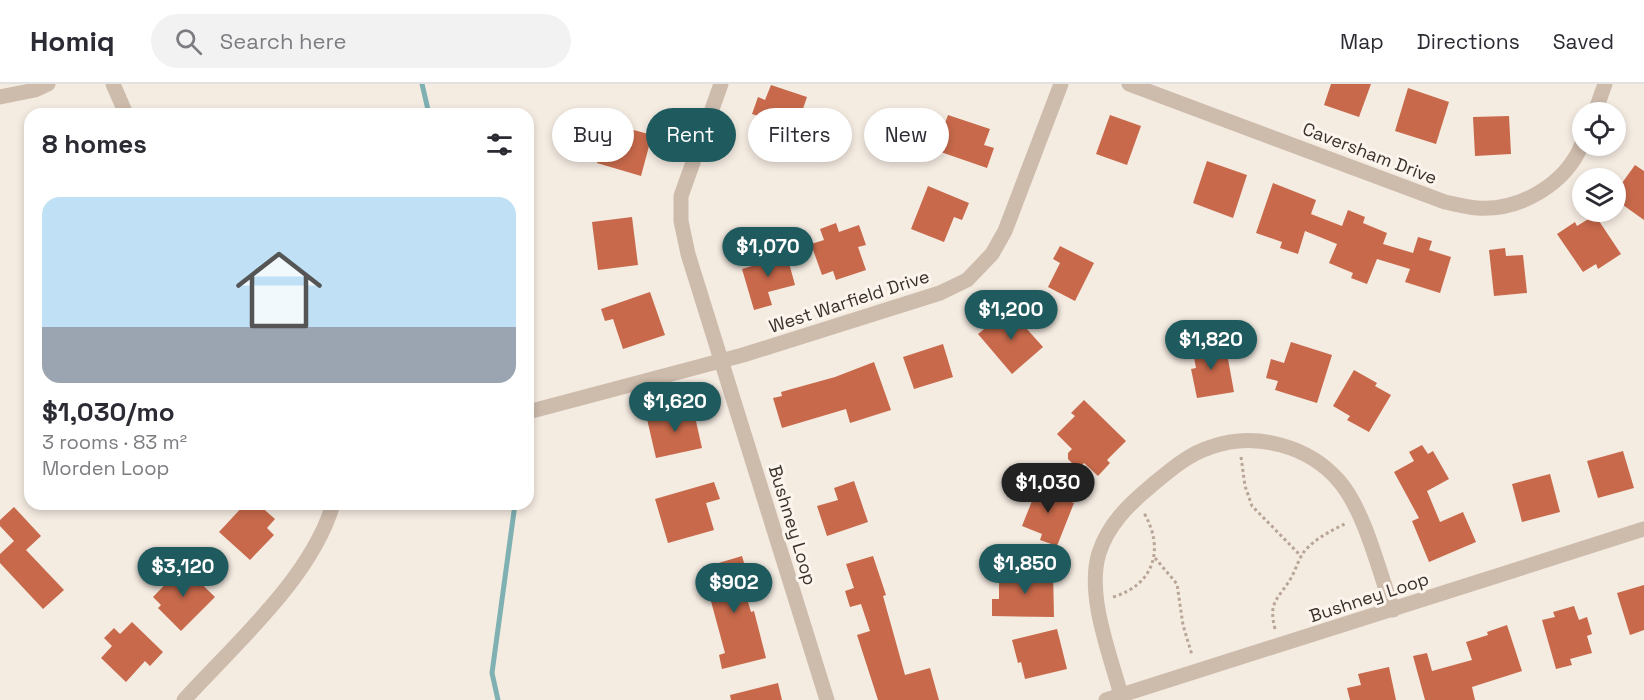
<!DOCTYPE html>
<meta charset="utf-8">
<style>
body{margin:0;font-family:"Space Grotesk",sans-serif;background:#f2f2f3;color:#2b2b33;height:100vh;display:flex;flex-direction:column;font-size:22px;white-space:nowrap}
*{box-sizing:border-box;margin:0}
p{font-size:20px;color:#7c7c81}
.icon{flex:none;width:33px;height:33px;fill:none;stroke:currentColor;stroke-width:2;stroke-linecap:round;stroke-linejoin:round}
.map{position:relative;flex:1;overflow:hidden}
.side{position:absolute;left:24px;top:24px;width:510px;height:402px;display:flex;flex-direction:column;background:#fff;border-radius:18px;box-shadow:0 3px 9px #0003}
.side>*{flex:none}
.guide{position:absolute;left:552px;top:24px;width:570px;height:54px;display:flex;gap:12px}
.buttons{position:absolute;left:1572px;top:18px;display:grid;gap:12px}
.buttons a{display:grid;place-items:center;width:54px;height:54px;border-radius:50%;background:#fff;box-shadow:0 3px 9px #0003;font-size:30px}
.price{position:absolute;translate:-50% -51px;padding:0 14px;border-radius:21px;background:#1f5a5e;color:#fff;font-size:20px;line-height:39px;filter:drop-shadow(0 2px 3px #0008)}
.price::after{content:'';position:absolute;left:50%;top:36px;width:18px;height:14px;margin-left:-9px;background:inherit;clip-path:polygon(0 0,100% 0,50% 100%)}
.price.active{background:#222;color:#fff}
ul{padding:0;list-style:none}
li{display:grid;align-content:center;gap:12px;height:318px;padding:0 18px}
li+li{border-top:2px solid #e1e1e2}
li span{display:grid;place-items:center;height:186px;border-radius:18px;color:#555}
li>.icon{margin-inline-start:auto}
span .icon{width:108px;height:108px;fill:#fffc;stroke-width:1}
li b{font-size:26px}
h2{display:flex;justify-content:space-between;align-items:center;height:72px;padding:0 18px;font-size:26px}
.chip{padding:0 21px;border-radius:27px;background:#fff;box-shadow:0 3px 9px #0003;font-size:21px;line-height:54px}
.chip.active{background:#1f5a5e;color:#fff}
header{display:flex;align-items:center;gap:36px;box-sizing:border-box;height:84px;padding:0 30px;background:#fff;border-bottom:2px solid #e1e1e2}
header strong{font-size:28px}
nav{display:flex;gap:33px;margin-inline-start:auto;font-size:21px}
.search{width:420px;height:54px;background:#f2f2f3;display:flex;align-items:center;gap:15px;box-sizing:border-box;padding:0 21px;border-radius:33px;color:#7c7c81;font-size:22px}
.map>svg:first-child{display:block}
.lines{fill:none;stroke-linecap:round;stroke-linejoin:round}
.stream{stroke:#7fb0b2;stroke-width:5}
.building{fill:#c8694b}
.path{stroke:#b9a596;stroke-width:3;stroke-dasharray:3 3;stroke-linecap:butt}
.minor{stroke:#cdbbac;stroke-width:15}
.labels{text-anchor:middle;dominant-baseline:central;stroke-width:6;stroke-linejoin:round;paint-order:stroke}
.street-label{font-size:18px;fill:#3b302b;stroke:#fbf5ee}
</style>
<header>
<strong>Homiq</strong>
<div class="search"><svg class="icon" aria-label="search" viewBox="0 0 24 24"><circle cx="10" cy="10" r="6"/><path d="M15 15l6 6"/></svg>Search here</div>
<nav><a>Map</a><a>Directions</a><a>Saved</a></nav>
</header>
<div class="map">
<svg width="1644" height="616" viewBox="0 0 1644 616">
<rect width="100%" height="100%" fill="#f4ebe1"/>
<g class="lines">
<g class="stream">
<polyline points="422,0 429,30"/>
<polyline points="498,616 492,589 515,420"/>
</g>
</g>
<g class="building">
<polygon points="1331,0 1371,0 1359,33 1324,21"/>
<polygon points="771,1 807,13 796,45 752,30 758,13 765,16"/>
<polygon points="1408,4 1449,18 1436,60 1395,47"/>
<polygon points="948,31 990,45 984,61 994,64 987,84 935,66"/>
<polygon points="1110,31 1141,42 1127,81 1096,70"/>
<polygon points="1509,32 1511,70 1475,72 1473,33"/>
<polygon points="608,39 652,51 641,92 597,79"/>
<polygon points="1207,77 1247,91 1233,134 1193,119"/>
<polygon points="1635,81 1644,87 1644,136 1616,116 1616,95 1622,99"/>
<polygon points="1273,99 1316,116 1311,130 1342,142 1348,126 1365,133 1363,139 1387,149 1383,160 1413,169 1418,153 1432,157 1429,166 1451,173 1440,209 1405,198 1410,185 1377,175 1367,200 1351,194 1353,189 1329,179 1337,160 1305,147 1298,170 1280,164 1282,158 1256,149"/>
<polygon points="928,102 969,119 962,136 954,133 944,158 911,145"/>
<polygon points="1595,131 1621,170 1598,185 1596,180 1583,188 1557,150 1575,138 1577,142"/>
<polygon points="632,133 638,181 598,186 592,138"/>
<polygon points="836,139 839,148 859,141 866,161 858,163 866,186 836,196 833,187 822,191 811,160 824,156 820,145"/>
<polygon points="1060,162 1094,179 1075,217 1048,203 1060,179 1053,175"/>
<polygon points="1505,164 1506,172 1523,171 1527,209 1494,212 1489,166"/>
<polygon points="786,168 795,201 768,208 772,221 754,226 742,185 752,182 750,177"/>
<polygon points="650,208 665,251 623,265 613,235 605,237 601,225"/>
<polygon points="1009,225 1043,263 1012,290 978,250"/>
<polygon points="1291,258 1332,271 1317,319 1275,306 1278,297 1266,294 1271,275 1284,279"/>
<polygon points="1213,259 1215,266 1226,264 1234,308 1197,314 1191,285 1196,284 1192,263"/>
<polygon points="943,260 953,293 914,305 903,273"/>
<polygon points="874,278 891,326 850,339 846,325 782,344 773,314 782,312 781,308 835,293"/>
<polygon points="1354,286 1377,299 1375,302 1391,311 1369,348 1347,336 1350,332 1333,322"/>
<polygon points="1084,316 1126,357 1107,376 1110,379 1098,392 1084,379 1078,385 1068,375 1068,369 1072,365 1057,350 1075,332 1071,329"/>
<polygon points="693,324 702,364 656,374 647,335"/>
<polygon points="1422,361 1428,370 1433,367 1449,395 1427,407 1440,438 1463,428 1476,458 1429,478 1412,437 1419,434 1394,388 1414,377 1409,368"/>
<polygon points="1623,367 1634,404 1598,414 1587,377"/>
<polygon points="1550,390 1560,428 1522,438 1512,400"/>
<polygon points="854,397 868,438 827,452 817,422 838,416 834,404"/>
<polygon points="1040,397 1059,404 1056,412 1074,419 1057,462 1040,456 1042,450 1022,442"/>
<polygon points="714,398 720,415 706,419 714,446 668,459 655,415"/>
<polygon points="245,420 258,420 275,435 267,444 274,451 250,476 219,448"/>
<polygon points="14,423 41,452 26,466 64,506 43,525 0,479 0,470 14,457 0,442 0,436"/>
<polygon points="742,472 747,489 740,491 751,528 754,527 766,574 722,585 719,571 725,569 702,484"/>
<polygon points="873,472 886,511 883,512 905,591 930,584 939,616 878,616 857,551 870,547 861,520 850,523 845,507 854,504 846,480"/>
<polygon points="183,482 215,513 181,547 158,524 161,521 153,513"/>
<polygon points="1053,488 1054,533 992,532 992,515 999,515 999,489"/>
<polygon points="1644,501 1644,546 1630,551 1617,509"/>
<polygon points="1574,522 1579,536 1587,533 1592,550 1587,552 1592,569 1570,575 1572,581 1556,585 1542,536 1555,533 1553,528"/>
<polygon points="132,538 163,568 150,582 145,577 126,598 101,574 112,562 104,554 114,544 120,550"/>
<polygon points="1507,541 1522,587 1472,603 1475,616 1425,616 1413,572 1427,569 1432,587 1472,576 1466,558 1488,551 1487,548"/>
<polygon points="1057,545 1067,585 1025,595 1021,578 1018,579 1012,556"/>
<polygon points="1389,583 1396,616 1350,616 1347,604 1361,601 1358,590"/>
<polygon points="778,599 782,616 731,616 730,611"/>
</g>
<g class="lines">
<g class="path">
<polyline points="1241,373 1245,402 1252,422 1301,472"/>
<polyline points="1155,474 1177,500 1183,541 1192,571"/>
<path d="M1113,513C1154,501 1165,465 1144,429"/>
<path d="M1275,545C1268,517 1278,516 1291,494C1295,487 1298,477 1303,469C1313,456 1330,447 1345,440"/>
</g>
<g class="minor">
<polyline points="113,0 126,30"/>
<polyline points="721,0 681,112 681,137 688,170 827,616"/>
<path d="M1129,0L1445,118C1455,120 1466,123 1477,124C1520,127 1566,100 1582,60"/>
<polyline points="0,13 35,6 48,0"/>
<polyline points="1595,28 1605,0"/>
<polyline points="528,328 743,271 940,209 967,196 992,170 1005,147 1061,0"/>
<path d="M1121,611C1110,570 1086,511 1099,469C1108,441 1128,421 1151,402C1169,387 1188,370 1211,363C1255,347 1309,362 1339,397C1365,427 1379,488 1393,526"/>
<path d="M184,616C235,560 312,493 333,420"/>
<polyline points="1106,616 1644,445"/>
</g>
</g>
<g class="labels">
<g class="street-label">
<text transform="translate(1370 69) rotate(21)">Caversham Drive</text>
<text transform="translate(849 217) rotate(-18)">West Warfield Drive</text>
<text transform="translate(793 441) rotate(73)">Bushney Loop</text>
<text transform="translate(1369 513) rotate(-18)">Bushney Loop</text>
</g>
</g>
</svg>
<div class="buttons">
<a><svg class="icon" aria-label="locate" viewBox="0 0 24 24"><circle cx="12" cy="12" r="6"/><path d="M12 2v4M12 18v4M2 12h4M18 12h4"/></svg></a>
<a><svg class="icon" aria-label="layers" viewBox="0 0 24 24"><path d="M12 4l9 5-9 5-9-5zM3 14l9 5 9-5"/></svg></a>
</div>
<b class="price" style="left:768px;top:194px">$1,070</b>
<b class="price" style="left:1011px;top:257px">$1,200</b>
<b class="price" style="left:1211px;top:287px">$1,820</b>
<b class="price" style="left:675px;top:349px">$1,620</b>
<b class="price active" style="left:1048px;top:430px">$1,030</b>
<b class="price" style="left:1025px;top:511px">$1,850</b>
<b class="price" style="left:183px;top:514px">$3,120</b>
<b class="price" style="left:734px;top:530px">$902</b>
<div class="guide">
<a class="chip">Buy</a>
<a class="chip active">Rent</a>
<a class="chip">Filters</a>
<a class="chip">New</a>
</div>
<section class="side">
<h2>8 homes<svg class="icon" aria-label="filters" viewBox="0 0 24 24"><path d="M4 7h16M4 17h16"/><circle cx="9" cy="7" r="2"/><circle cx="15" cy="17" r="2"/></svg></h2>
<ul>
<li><span style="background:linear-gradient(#bfe0f5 70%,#9aa5b1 0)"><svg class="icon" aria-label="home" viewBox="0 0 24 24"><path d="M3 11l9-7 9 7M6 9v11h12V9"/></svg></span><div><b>$1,030/mo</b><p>3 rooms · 83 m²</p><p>Morden Loop</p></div></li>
</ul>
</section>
</div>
